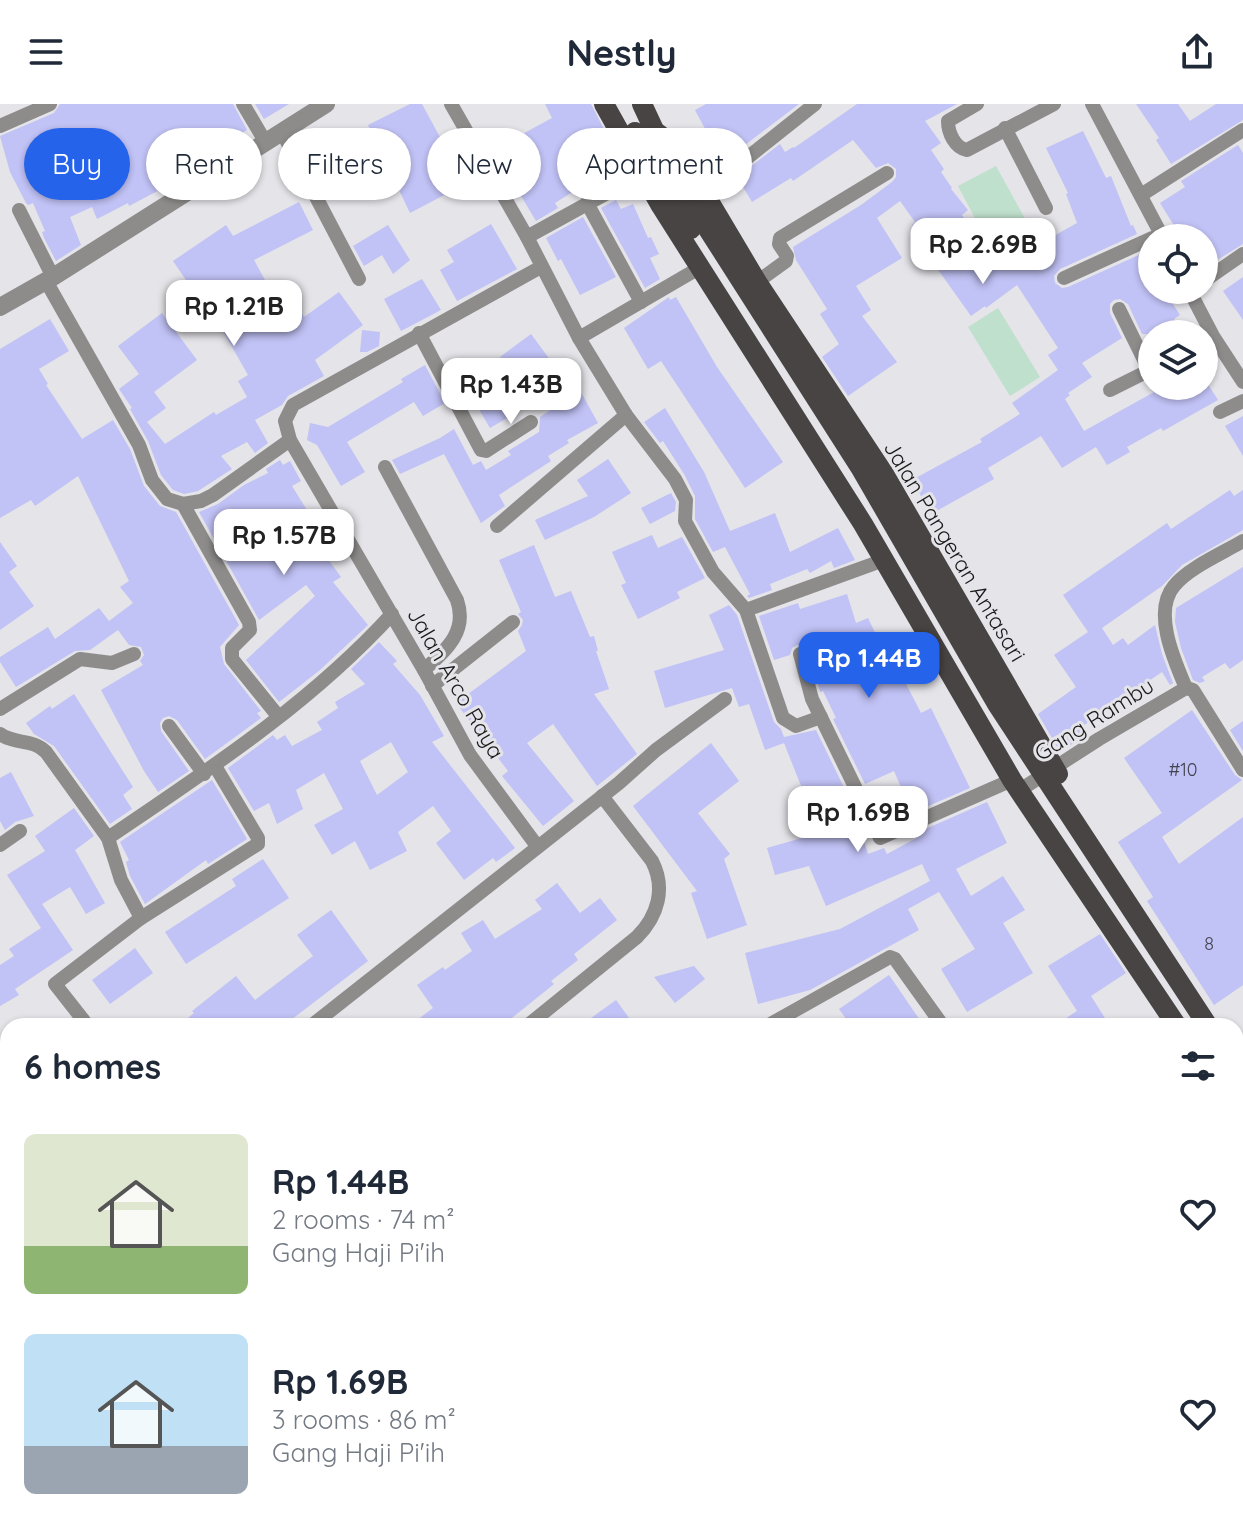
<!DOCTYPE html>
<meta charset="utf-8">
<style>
body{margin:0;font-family:Quicksand,sans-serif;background:#f6f6f7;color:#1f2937;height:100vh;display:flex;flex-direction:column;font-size:30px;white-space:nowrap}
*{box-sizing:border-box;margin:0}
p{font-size:26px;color:#747a83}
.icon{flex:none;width:44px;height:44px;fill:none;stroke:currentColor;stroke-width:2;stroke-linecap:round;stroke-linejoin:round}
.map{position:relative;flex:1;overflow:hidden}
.details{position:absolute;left:0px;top:914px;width:1244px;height:512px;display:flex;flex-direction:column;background:#fff;border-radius:24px 24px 0 0;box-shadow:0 2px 6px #0004}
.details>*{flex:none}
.top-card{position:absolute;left:24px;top:24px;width:800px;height:72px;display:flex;gap:16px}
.tools{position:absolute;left:1138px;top:120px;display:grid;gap:16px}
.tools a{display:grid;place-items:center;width:80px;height:80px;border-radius:50%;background:#fff;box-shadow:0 2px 6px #0004;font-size:40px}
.price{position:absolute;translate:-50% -68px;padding:0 18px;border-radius:16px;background:#fff;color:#222;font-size:26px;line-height:52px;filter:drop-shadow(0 2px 4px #0008)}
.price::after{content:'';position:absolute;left:50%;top:48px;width:24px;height:18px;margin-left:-12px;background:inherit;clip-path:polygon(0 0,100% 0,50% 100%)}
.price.current{background:#2563eb;color:#fff}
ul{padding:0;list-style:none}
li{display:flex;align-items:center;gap:24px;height:200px;padding:0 24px}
li span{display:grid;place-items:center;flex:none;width:224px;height:160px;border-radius:12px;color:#555}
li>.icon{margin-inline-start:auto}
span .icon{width:96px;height:96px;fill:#fffc;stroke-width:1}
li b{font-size:34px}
h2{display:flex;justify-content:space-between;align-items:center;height:96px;padding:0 24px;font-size:34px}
.pill{padding:0 28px;border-radius:36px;background:#fff;box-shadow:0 2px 6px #0004;font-size:28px;line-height:72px}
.pill.current{background:#2563eb;color:#fff}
header{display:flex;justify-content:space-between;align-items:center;height:104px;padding:0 24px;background:#fff;font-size:36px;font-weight:800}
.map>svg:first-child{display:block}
.green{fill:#bfe0cc}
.building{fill:#c1c2f5;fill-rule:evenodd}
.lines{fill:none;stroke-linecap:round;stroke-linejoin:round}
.minor{stroke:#8e8c8b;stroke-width:14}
.tertiary{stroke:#8e8c8b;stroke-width:18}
.primary{stroke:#494444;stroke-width:20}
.labels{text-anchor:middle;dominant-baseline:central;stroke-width:6;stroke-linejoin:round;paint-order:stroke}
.number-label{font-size:18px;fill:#434351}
.street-label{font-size:22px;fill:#19191a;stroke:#e4e4e9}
</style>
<header><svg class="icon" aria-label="menu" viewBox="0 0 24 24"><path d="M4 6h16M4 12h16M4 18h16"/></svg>Nestly<svg class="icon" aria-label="share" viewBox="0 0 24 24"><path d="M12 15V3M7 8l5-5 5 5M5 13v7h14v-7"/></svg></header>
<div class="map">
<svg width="1243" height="1426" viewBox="0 0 1243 1426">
<rect width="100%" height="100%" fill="#e4e4e9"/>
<g class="green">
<polygon points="996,62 1034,131 995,152 958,82"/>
<polygon points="998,204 1040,273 1010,292 968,223"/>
</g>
<g class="building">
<polygon points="60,0 233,0 247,26 242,29 246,36 205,62 129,102 128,99 97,115 92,103 70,113 81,141 56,157 44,134 42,128 45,127 33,99 28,101 26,99 10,68 0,32 54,9"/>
<polygon points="255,0 289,0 264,15"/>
<polygon points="410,0 422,0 448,48 452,46 469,78 410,109 368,21"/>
<polygon points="545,0 591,0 622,60 602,70 606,78 586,89 582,82 555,99 558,104 536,117 514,80 535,68 517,33 552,14"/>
<polygon points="706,0 799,0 708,69 703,61 707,58 699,43 711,36 695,6"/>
<polygon points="857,0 957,0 925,17 941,39 931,46 944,65 941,68 952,84 951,85 968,106 962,111 974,129 972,130 993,158 1006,149 1016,163 1039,149 1036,142 1077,119 1066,90 1068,89 1046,44 1083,27 1106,74 1111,72 1131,122 1133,121 1137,130 1060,165 1054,172 1055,179 1062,184 1068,183 1152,145 1152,186 1164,186 1180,211 1174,215 1183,230 1142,230 1128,200 1120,195 1114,196 1110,200 1110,209 1122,234 1082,259 1092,273 1068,289 1070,291 1065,295 1084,327 1165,282 1209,282 1218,296 1163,327 1161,324 1127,343 1130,348 1107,361 1096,343 1062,364 1041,332 988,364 994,375 931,410 912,376 982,338 980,335 1020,310 1012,299 1058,266 1048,251 1058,244 1017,181 986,204 985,202 971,212 924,146 930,142 912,121 915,118 900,97 877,114 902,154 856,182 871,206 862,212 897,258 848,292 822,253 839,240 820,210 827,205 796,156 793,143 861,101 892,78 896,73 896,65 888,59 876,64 853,36 793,77 791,74 752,98 737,73 780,40 785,48 793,43 794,44"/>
<polygon points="1136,0 1178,0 1190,17 1216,0 1243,0 1243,16 1171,60 1156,36 1159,34"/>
<polygon points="1238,41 1243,49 1243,140 1209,161 1204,153 1204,134 1191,134 1184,124 1178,128 1160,99 1185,83 1181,77"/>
<polygon points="616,96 621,105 633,100 648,134 651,133 659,150 650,154 660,175 645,184 601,104"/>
<polygon points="299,98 313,126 254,156 277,198 290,190 304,213 339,188 363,221 315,256 324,272 288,292 282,301 255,316 268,339 255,349 247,338 221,352 232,365 198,387 184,390 173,386 161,371 148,337 130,305 132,304 119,285 139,270 118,242 162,209 197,256 154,288 166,304 147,318 165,340 214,308 216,311 247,293 238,277 248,271 220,222 215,225 207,207 173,157 226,121 233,132"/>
<polygon points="583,113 616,173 580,191 561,155 558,157 546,134"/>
<polygon points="491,120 517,165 457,197 440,166 454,158 447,146"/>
<polygon points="388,121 410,156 393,170 382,151 364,162 353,142"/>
<polygon points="1243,173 1243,216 1223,187"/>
<polygon points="422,175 441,206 401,227 384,195"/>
<polygon points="669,193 670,196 676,193 717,263 783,358 745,384 661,257 648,265 624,224"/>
<polygon points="50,215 69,247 39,265 48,280 46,281 82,335 113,316 130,345 144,382 160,402 176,408 239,521 220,543 224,560 261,607 257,609 261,614 205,655 177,616 169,612 163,614 160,619 161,627 189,667 158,688 144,667 101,586 143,561 140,557 144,551 141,543 129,541 118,526 90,546 75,547 16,583 0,558 0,553 48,523 55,535 99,504 109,517 133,499 120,483 129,477 78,372 35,402 31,396 0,414 0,245"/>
<polygon points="362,226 380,228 379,242 367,248 360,248"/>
<polygon points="531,230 565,276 572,272 598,319 567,336 569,339 548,352 551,357 499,391 505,402 481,419 444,350 400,370 392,356 440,334 454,325 473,361 481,357 486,366 511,351 508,347 539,328 540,313 555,303 541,278 514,298 519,307 490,324 465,282 504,258 500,253"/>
<polygon points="425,261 445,299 423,312 414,298 347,338 365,368 341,382 317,341 307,336 310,319 328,323 403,278 401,275"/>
<polygon points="665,304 704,368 730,427 775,409 790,448 838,424 855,456 834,464 831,457 810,469 807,465 770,480 772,486 749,494 747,492 750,490 725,443 713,448 695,415 695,392 684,370 663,337 660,339 644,318"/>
<polygon points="1243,312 1243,352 1225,322"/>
<polygon points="608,355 631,389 594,413 545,436 535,416 588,392 577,376"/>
<polygon points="280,356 283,361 290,357 301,377 292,382 325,435 317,440 341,473 333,478 368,521 320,566 279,598 246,556 315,492 306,481 259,516 199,408 218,400 244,381 268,369 266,365"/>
<polygon points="1230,386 1234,392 1243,386 1243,426 1182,461 1162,482 1102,524 1113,541 1123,534 1128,541 1155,521 1162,550 1173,579 1170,581 1162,568 1080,624 1085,632 1060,648 1038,610 1076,583 1054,551 1088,528 1063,491 1167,419 1171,425"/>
<polygon points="671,389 676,398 675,407 650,420 641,404"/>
<polygon points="652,431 658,444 682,433 705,474 677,488 680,494 638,515 621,481 626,479 612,448"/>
<polygon points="0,438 17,462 9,468 34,502 0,526"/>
<polygon points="534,441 555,493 571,487 590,533 594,532 598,547 596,547 609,585 594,590 637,650 597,682 553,620 527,639 574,697 543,722 502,672 508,667 456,599 526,547 518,527 522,521 523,516 518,510 521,508 499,456"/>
<polygon points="1243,463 1243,556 1230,565 1225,559 1202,573 1205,577 1200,579 1193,576 1181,544 1175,518 1176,504"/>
<polygon points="847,490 856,519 868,514 880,539 884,537 921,609 931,604 970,684 912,709 894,667 865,680 833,615 836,614 823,587 820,588 808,544 797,541 792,544 790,551 774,556 759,512 798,499 800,505"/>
<polygon points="729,501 737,511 774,618 781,625 784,633 816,626 853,702 868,750 884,744 887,750 922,731 921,727 987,698 1007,739 956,765 971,792 1003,772 1025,806 1003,819 1033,869 967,908 941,865 975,845 939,788 908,805 919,826 810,886 758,900 745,849 840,825 930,777 922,760 826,802 809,762 775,771 767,744 802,734 793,701 807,697 784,639 765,646 749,600 739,603 732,584 665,604 654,567 724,546 709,511"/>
<path d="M379,538L397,557L393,560L420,591L444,632L432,638L515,744L496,758L493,754L464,776L436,739L451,727L433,702L398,728L407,747L370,766L355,737L332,751L314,721L343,705L324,669L296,686L303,705L277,720L269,699L254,707L228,664L273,631L277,636L285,631L292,642L322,626L317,618L338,604L335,598L365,580L351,565ZM391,638L408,668L377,691L360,657Z"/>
<polygon points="74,590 133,683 123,691 132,705 110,720 54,642 34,630 26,619 50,602 52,605"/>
<polygon points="1192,606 1235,671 1242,676 1162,733 1179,760 1243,713 1243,881 1214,901 1147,797 1153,793 1118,738 1162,709 1124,654"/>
<polygon points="1243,617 1243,647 1230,626"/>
<polygon points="711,639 739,677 698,709 730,750 724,755 747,821 707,835 691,789 697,787 633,702"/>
<polygon points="11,668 34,712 15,718 5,726 0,717 0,674"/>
<polygon points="212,676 247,735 208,760 206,756 145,800 130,772 126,758 129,756 120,738"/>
<polygon points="74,704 94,732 75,746 105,799 86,810 70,783 42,800 73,846 15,885 19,891 0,902 0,861 14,852 9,845 41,824 7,771 45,747 35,732"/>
<polygon points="263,755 289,794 186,860 165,828 236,782 232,775"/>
<polygon points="557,779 580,809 600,794 617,816 574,850 578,856 551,877 554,880 502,922 409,922 433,904 417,881 443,863 445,866 472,847 461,829 483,816 495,835 542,805 535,796"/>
<polygon points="331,806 368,857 283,922 178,922 194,909 192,907 236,872 255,896 313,852 297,831"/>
<polygon points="1100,830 1126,869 1091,892 1110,922 1054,922 1077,907 1048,862"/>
<polygon points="135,844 153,869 110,900 92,876"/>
<polygon points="694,862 705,875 675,899 654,873"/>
<polygon points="889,871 924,922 851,922 839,905"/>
<polygon points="616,896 635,922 580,922"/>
</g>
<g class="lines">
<g class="minor">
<polyline points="243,0 266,39"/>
<polyline points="451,0 527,133 579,234 626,311 675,375 686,396 685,417 713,468 746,506 783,614 796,622 821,613"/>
<path d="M977,0L948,17C948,29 955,44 967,46L1054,0"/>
<polyline points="1092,0 1163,134"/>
<polyline points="0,22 50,0"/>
<polyline points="1005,24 1046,104"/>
<polyline points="282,28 359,175"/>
<polyline points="702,85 742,58 815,0"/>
<polyline points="1141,91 1243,26"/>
<polyline points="587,99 641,198"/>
<polyline points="19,106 53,173"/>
<polyline points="527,133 627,78"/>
<polyline points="1064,174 1152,134"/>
<polyline points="46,177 139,341 152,376 167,395 183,400 249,518 250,526 232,544 232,555 278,612"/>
<polyline points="1204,177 1243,150"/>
<polyline points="757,178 786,157 787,152 779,140 780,134 887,69"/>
<polyline points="1189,186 1213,232 1243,278"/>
<polyline points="1119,205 1149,266"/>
<polyline points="419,229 481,346 486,347 531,318"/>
<polyline points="579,234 694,167"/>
<polyline points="1110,286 1152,265"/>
<polyline points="1220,308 1243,297"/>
<path d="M385,363L457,496C468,528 446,546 424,566"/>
<polyline points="183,400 201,397 213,391 290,336"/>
<polyline points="497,422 626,311"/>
<polyline points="746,506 884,456"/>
<polyline points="800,550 812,595 880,734 1012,676"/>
<polyline points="432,582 513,518"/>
<path d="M1186,584C1175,558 1152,508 1174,482C1188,464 1223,449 1243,437"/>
<polyline points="0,605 80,555 112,559 134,550"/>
<polyline points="169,622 204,670"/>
<path d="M0,630C15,641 32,634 46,648L108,734L121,776L141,814L55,880L88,922"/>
<polyline points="1020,686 1099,635 1186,584 1193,586 1243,666"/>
<path d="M108,734C208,666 310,600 392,510"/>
<polyline points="0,741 20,727"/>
<polyline points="537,742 470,651 424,566 290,336 285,317 293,301 541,163"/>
<polyline points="141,814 258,740 258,734 215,662"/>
<polyline points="311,922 619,679 656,646 725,595"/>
<path d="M527,922L637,833C658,812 666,784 652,757L602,692"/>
<polyline points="767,922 890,853 895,855 943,922"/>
<polyline points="0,1129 8,1123"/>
<polyline points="0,1335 8,1329"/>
<polyline points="0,1384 8,1393"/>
<polyline points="29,1418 36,1426"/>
<polyline points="489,1418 495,1426"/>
<polyline points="810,1418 818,1426"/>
<polyline points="1104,1418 1109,1426"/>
<polyline points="156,1426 166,1418"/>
<polyline points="417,1426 427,1418"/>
</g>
<g class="tertiary">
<polyline points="0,203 53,173 326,0"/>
<polyline points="1236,1199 1243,1194"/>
<polyline points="937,1426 948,1418"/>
</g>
<g class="primary">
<polyline points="604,0 661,102 863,420 1012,676 1177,922"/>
<polyline points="642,0 676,73"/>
<polyline points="635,28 691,125"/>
<polyline points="659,30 684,55 757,178 884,370 1058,670"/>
<polyline points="692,100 860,363 997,600 1208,922"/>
<polyline points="1236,945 1243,956"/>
<polyline points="1236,965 1243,976"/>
<polyline points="1236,1010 1243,1021"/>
</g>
</g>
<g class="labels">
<g class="number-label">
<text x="1183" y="665">#10</text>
<text x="1209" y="839">8</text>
</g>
<g class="street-label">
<text transform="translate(955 447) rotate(59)">Jalan Pangeran Antasari</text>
<text transform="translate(456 579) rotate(60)">Jalan Arco Raya</text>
<text transform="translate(1094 615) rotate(-32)">Gang Rambu</text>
</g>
</g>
</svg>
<div class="tools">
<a><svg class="icon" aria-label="locate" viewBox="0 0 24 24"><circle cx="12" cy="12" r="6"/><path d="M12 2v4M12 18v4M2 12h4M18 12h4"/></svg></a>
<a><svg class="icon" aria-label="layers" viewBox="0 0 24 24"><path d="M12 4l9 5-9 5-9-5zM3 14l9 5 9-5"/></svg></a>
</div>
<b class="price" style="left:983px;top:182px">Rp 2.69B</b>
<b class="price" style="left:234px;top:244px">Rp 1.21B</b>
<b class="price" style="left:511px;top:322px">Rp 1.43B</b>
<b class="price" style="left:284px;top:473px">Rp 1.57B</b>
<b class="price current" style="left:869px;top:596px">Rp 1.44B</b>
<b class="price" style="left:858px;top:750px">Rp 1.69B</b>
<div class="top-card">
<a class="pill current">Buy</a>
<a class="pill">Rent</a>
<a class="pill">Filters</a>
<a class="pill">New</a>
<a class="pill">Apartment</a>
</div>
<section class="details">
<h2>6 homes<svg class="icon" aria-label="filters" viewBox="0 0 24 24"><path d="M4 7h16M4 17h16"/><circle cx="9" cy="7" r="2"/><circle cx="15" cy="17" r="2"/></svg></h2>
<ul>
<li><span style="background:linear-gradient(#dfe7d0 70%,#8fb573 0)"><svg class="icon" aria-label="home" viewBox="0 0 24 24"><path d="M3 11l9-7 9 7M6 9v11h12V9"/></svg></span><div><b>Rp 1.44B</b><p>2 rooms · 74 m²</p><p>Gang Haji Pi'ih</p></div><svg class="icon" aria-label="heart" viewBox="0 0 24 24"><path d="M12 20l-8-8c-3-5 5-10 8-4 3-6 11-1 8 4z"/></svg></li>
<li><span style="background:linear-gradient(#bfe0f5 70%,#9aa5b1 0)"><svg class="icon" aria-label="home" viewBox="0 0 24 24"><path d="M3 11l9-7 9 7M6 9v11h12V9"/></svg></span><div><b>Rp 1.69B</b><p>3 rooms · 86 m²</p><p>Gang Haji Pi'ih</p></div><svg class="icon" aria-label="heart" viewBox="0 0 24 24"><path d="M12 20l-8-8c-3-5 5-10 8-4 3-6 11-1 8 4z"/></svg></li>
</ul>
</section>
</div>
